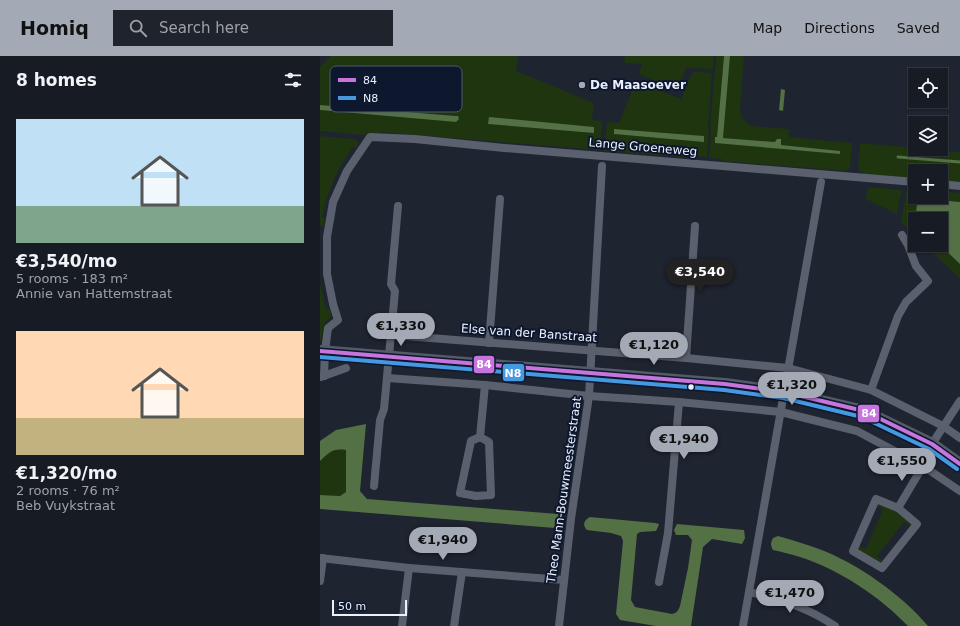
<!DOCTYPE html>
<meta charset="utf-8">
<style>
body{margin:0;font-family:"DejaVu Sans",sans-serif;background:#1f242c;color:#f1f3f6;height:100vh;display:flex;flex-direction:column;font-size:15px;white-space:nowrap}
*{box-sizing:border-box;margin:0}
p{font-size:13px;color:#9ea1a6}
.icon{flex:none;width:22px;height:22px;fill:none;stroke:currentColor;stroke-width:2;stroke-linecap:round;stroke-linejoin:round}
.map{position:relative;flex:1;overflow:hidden}
.side{display:flex;flex-direction:column;background:#161b24;width:320px}
.side>*{flex:none}
.buttons{position:absolute;left:588px;top:12px;display:grid;gap:8px}
.buttons a{display:grid;place-items:center;width:40px;height:40px;border-radius:0px;background:#161b24;box-shadow:0 1px 3px #0004,0 0 0 1px #353941;font-size:20px}
.scale{position:absolute;left:12px;bottom:10px;width:75px;box-sizing:border-box;padding-left:4px;border:2px solid #eaf0fd;border-top:0;font-size:11px;line-height:14px;white-space:nowrap;color:#eaf0fd;-webkit-text-stroke:3px #0d172e;paint-order:stroke}
.price{position:absolute;translate:-50% -34px;padding:0 9px;border-radius:14px;background:#a3a9b5;color:#111;font-size:13px;line-height:26px;filter:drop-shadow(0 1px 2px #0008)}
.price::after{content:'';position:absolute;left:50%;top:24px;width:12px;height:9px;margin-left:-6px;background:inherit;clip-path:polygon(0 0,100% 0,50% 100%)}
.price.active{background:#222;color:#fff}
ul{padding:0;list-style:none}
li{display:grid;align-content:center;gap:8px;height:212px;padding:0 16px}
li span{display:grid;place-items:center;height:124px;border-radius:0px;color:#555}
li>.icon{margin-inline-start:auto}
span .icon{width:72px;height:72px;fill:#fffc;stroke-width:1}
li b{font-size:17px}
h2{display:flex;justify-content:space-between;align-items:center;height:48px;padding:0 16px;font-size:17px}
header{display:flex;align-items:center;gap:24px;box-sizing:border-box;height:56px;padding:0 20px;background:#a3a9b5;color:#111}
header strong{font-size:19px}
nav{display:flex;gap:22px;margin-inline-start:auto;font-size:14px}
.search{width:280px;height:36px;background:#1f242c;display:flex;align-items:center;gap:10px;box-sizing:border-box;padding:0 14px;border-radius:0px;color:#9ea1a6;font-size:15px}
main{display:flex;flex:1;min-height:0}
.map>svg:first-child{display:block}
.green{fill:#1f3510;fill-rule:evenodd}
.water{fill:#547045}
.lines{fill:none;stroke-linecap:round;stroke-linejoin:round}
.stream{stroke:#547045;stroke-width:3}
.street{stroke:#5a606d;stroke-width:8}
.secondary{stroke:#535a68;stroke-width:12}
.bus-1-casing{stroke:#0d172e;stroke-width:7}
.bus-2-casing{stroke:#0d172e;stroke-width:7}
.bus-1{stroke:#c775dd;stroke-width:4}
.bus-2{stroke:#4699e1;stroke-width:4}
.poi-dot{fill:#a3a9b5;stroke:#0d172e;stroke-width:1.5}
.bus-dot{fill:#eaf0fd;stroke:#0d172e;stroke-width:1.5}
.labels{text-anchor:middle;dominant-baseline:central;stroke-width:4;stroke-linejoin:round;paint-order:stroke}
.poi-label{font-size:12px;font-weight:bold;fill:#eaf0fd;stroke:#0d172e;text-anchor:start}
.street-label{font-size:12px;fill:#eaf0fd;stroke:#0d172e}
.key{fill:#0d172e;stroke:#4f586c;stroke-width:1}
.key-label{font-size:11px;fill:#eaf0fd}
.line-badge{stroke:#0d172e;stroke-width:1.5}
.badge-label{font-size:11px;text-anchor:middle;font-weight:bold;fill:#fff}
</style>
<header>
<strong>Homiq</strong>
<div class="search"><svg class="icon" aria-label="search" viewBox="0 0 24 24"><circle cx="10" cy="10" r="6"/><path d="M15 15l6 6"/></svg>Search here</div>
<nav><a>Map</a><a>Directions</a><a>Saved</a></nav>
</header>
<main>
<section class="side">
<h2>8 homes<svg class="icon" aria-label="filters" viewBox="0 0 24 24"><path d="M4 7h16M4 17h16"/><circle cx="9" cy="7" r="2"/><circle cx="15" cy="17" r="2"/></svg></h2>
<ul>
<li><span style="background:linear-gradient(#bfe0f5 70%,#7fa58c 0)"><svg class="icon" aria-label="home" viewBox="0 0 24 24"><path d="M3 11l9-7 9 7M6 9v11h12V9"/></svg></span><div><b>€3,540/mo</b><p>5 rooms · 183 m²</p><p>Annie van Hattemstraat</p></div></li>
<li><span style="background:linear-gradient(#ffd9b3 70%,#c2b280 0)"><svg class="icon" aria-label="home" viewBox="0 0 24 24"><path d="M3 11l9-7 9 7M6 9v11h12V9"/></svg></span><div><b>€1,320/mo</b><p>2 rooms · 76 m²</p><p>Beb Vuykstraat</p></div></li>
</ul>
</section>
<div class="map">
<svg width="640" height="570" viewBox="0 0 640 570">
<rect width="100%" height="100%" fill="#1e2430"/>
<g class="green">
<path d="M11,0H198L196,15L274,47L272,64L282,65L280,94L60,76L59,78L48,77L45,79L0,75V54L136,66V60L0,49V11ZM169,62L274,71V77L168,68Z"/>
<polygon points="305,0 394,0 393,13 366,12 357,34 319,18 322,8 304,7"/>
<path d="M396,0H404L397,81H395L461,93L520,98V95L461,89V83L455,86L403,82L410,0H424L420,53C421,62 425,67 433,70L469,73V81L532,87L530,112L526,115L402,105V103L389,102L391,77L390,71Z"/>
<path d="M373,15L392,17L388,72L389,77L387,101L377,100L376,102L284,95L287,66L299,67L316,25L361,43ZM294,73L384,80V85L294,78Z"/>
<path d="M0,80L33,83L36,84L38,86V89L36,93L33,91C17,112 8,135 2,161L5,162L4,170L0,169Z"/>
<polygon points="540,87 595,92 595,93 640,96 640,127 621,125 621,115 595,115 595,123 544,119 544,117 540,116 538,112"/>
<polygon points="548,131 582,134 577,158 546,143"/>
<polygon points="587,132 595,133 595,141 621,141 621,135 640,137 640,146 598,142 595,163 595,179 581,166"/>
<polygon points="605,189 620,189 640,208 640,223"/>
<path d="M0,227L6,253H10C11,255 11,256 11,259C10,263 5,265 4,269C2,275 3,280 0,285Z"/>
<polygon points="18,393 26,394 26,436 20,440 0,439 0,405 11,395"/>
<polygon points="557,448 559,448 575,455 591,468 590,470 584,466 557,500 563,505 560,506 540,495 538,492 539,490 546,493 563,453 556,450"/>
</g>
<g class="water">
<polygon points="404,0 410,0 403,82 455,86 457,83 461,83 461,89 520,95 520,98 395,87 395,81 397,81"/>
<polygon points="461,33 465,34 463,55 459,54"/>
<polygon points="0,49 136,60 138,60 139,63 136,66 0,54"/>
<polygon points="169,61 274,71 274,77 168,68"/>
<polygon points="294,73 384,80 384,86 294,78"/>
<polygon points="598,142 640,146 640,208 620,189 621,163 595,163"/>
<path d="M46,368L40,435L47,443L238,458L241,465L235,472L0,453V439L20,440L26,436V394C12,392 9,397 0,405V385L16,374Z"/>
<path d="M270,461L335,467L339,468L338,471L336,475L320,476L317,478L311,544L315,551L352,558C357,557 358,555 360,550L368,512L372,484L368,479H356L354,474L357,468L424,474L425,482L422,488L392,483L383,491L371,570H336L300,564L296,558L303,485L301,480L291,477L267,474C262,469 264,464 270,461Z"/>
<path d="M458,480C472,484 486,488 499,493C537,507 582,539 608,570H588C559,540 520,514 480,501C471,498 462,496 453,494C450,489 451,486 453,482Z"/>
</g>
<g class="lines">
<polyline class="stream" points="578,101 640,106"/>
<g class="street">
<polyline points="621,128 640,130"/>
<polyline points="72,279 366,302 468,312 551,334 623,370 640,382"/>
<polyline points="169,287 180,143"/>
<polyline points="366,302 375,170"/>
<polyline points="4,320 5,295 8,272 18,264 13,248 7,218 7,181 13,146 27,115 50,81 95,83 184,92 595,126"/>
<polyline points="1,321 26,312"/>
<polyline points="67,322 165,329 269,340 359,346 461,356 537,375 603,410 640,435"/>
<polyline points="551,334 578,260 586,246 608,225 596,210 588,189 582,179"/>
<polyline points="160,381 151,385 140,437 156,440 171,439 169,386 160,381 165,329"/>
<polyline points="54,430 60,364 64,353 75,235 71,228 78,150"/>
<polygon points="556,443 578,452 597,468 562,512 533,495"/>
<polyline points="578,452 603,410 612,388 640,345"/>
<polyline points="0,502 89,512 244,524"/>
<polyline points="0,525 3,502"/>
<polyline points="339,526 348,477 359,346"/>
<path d="M429,536C461,543 488,552 515,570"/>
<polyline points="82,570 89,512"/>
<polyline points="134,570 142,516"/>
<polyline points="239,570 251,463 269,340 282,110"/>
<polyline points="423,570 501,126"/>
</g>
<polyline class="secondary" points="0,295 405,328 464,336 544,355 612,388 640,408"/>
<defs>
<polyline id="bus-1" points="0,295 405,328 464,336 544,355 612,388 640,408"/>
<polyline id="bus-2" points="0,301 404,334 463,342 542,361 609,393 637,413"/>
</defs>
<use href="#bus-1" class="bus-1-casing"/>
<use href="#bus-2" class="bus-2-casing"/>
<use href="#bus-1" class="bus-1"/>
<use href="#bus-2" class="bus-2"/>
</g>
<circle class="poi-dot" cx="262" cy="29" r="4"/>
<circle class="bus-dot" cx="371" cy="331" r="3.5"/>
<g class="labels">
<g class="poi-label">
<text x="270" y="29">De Maasoever</text>
</g>
<g class="street-label">
<text transform="translate(323 91) rotate(5)">Lange Groeneweg</text>
<text transform="translate(209 277) rotate(4)">Else van der Banstraat</text>
<text transform="translate(244 434) rotate(-82)">Theo Mann-Bouwmeesterstraat</text>
</g>
</g>
<rect x="10" y="10" width="132" height="46" rx="6" class="key"/>
<rect x="18" y="22" width="18" height="4" fill="#c775dd"/>
<rect x="18" y="40" width="18" height="4" fill="#4699e1"/>
<g class="key-label">
<text x="43" y="28">84</text>
<text x="43" y="46">N8</text>
</g>
<g class="line-badge">
<rect x="153" y="299" width="22" height="19" rx="4" fill="#c775dd"/>
<rect x="182" y="307" width="23" height="19" rx="4" fill="#4699e1"/>
<rect x="537" y="348" width="23" height="19" rx="4" fill="#c775dd"/>
</g>
<g class="badge-label">
<text x="164" y="312">84</text>
<text x="193" y="321">N8</text>
<text x="549" y="361">84</text>
</g>
</svg>
<div class="buttons">
<a><svg class="icon" aria-label="locate" viewBox="0 0 24 24"><circle cx="12" cy="12" r="6"/><path d="M12 2v4M12 18v4M2 12h4M18 12h4"/></svg></a>
<a><svg class="icon" aria-label="layers" viewBox="0 0 24 24"><path d="M12 4l9 5-9 5-9-5zM3 14l9 5 9-5"/></svg></a>
<a>+</a>
<a>−</a>
</div>
<div class="scale">50 m</div>
<b class="price active" style="left:380px;top:237px">€3,540</b>
<b class="price" style="left:81px;top:291px">€1,330</b>
<b class="price" style="left:334px;top:310px">€1,120</b>
<b class="price" style="left:472px;top:350px">€1,320</b>
<b class="price" style="left:364px;top:404px">€1,940</b>
<b class="price" style="left:582px;top:426px">€1,550</b>
<b class="price" style="left:123px;top:505px">€1,940</b>
<b class="price" style="left:470px;top:558px">€1,470</b>
</div>
</main>
